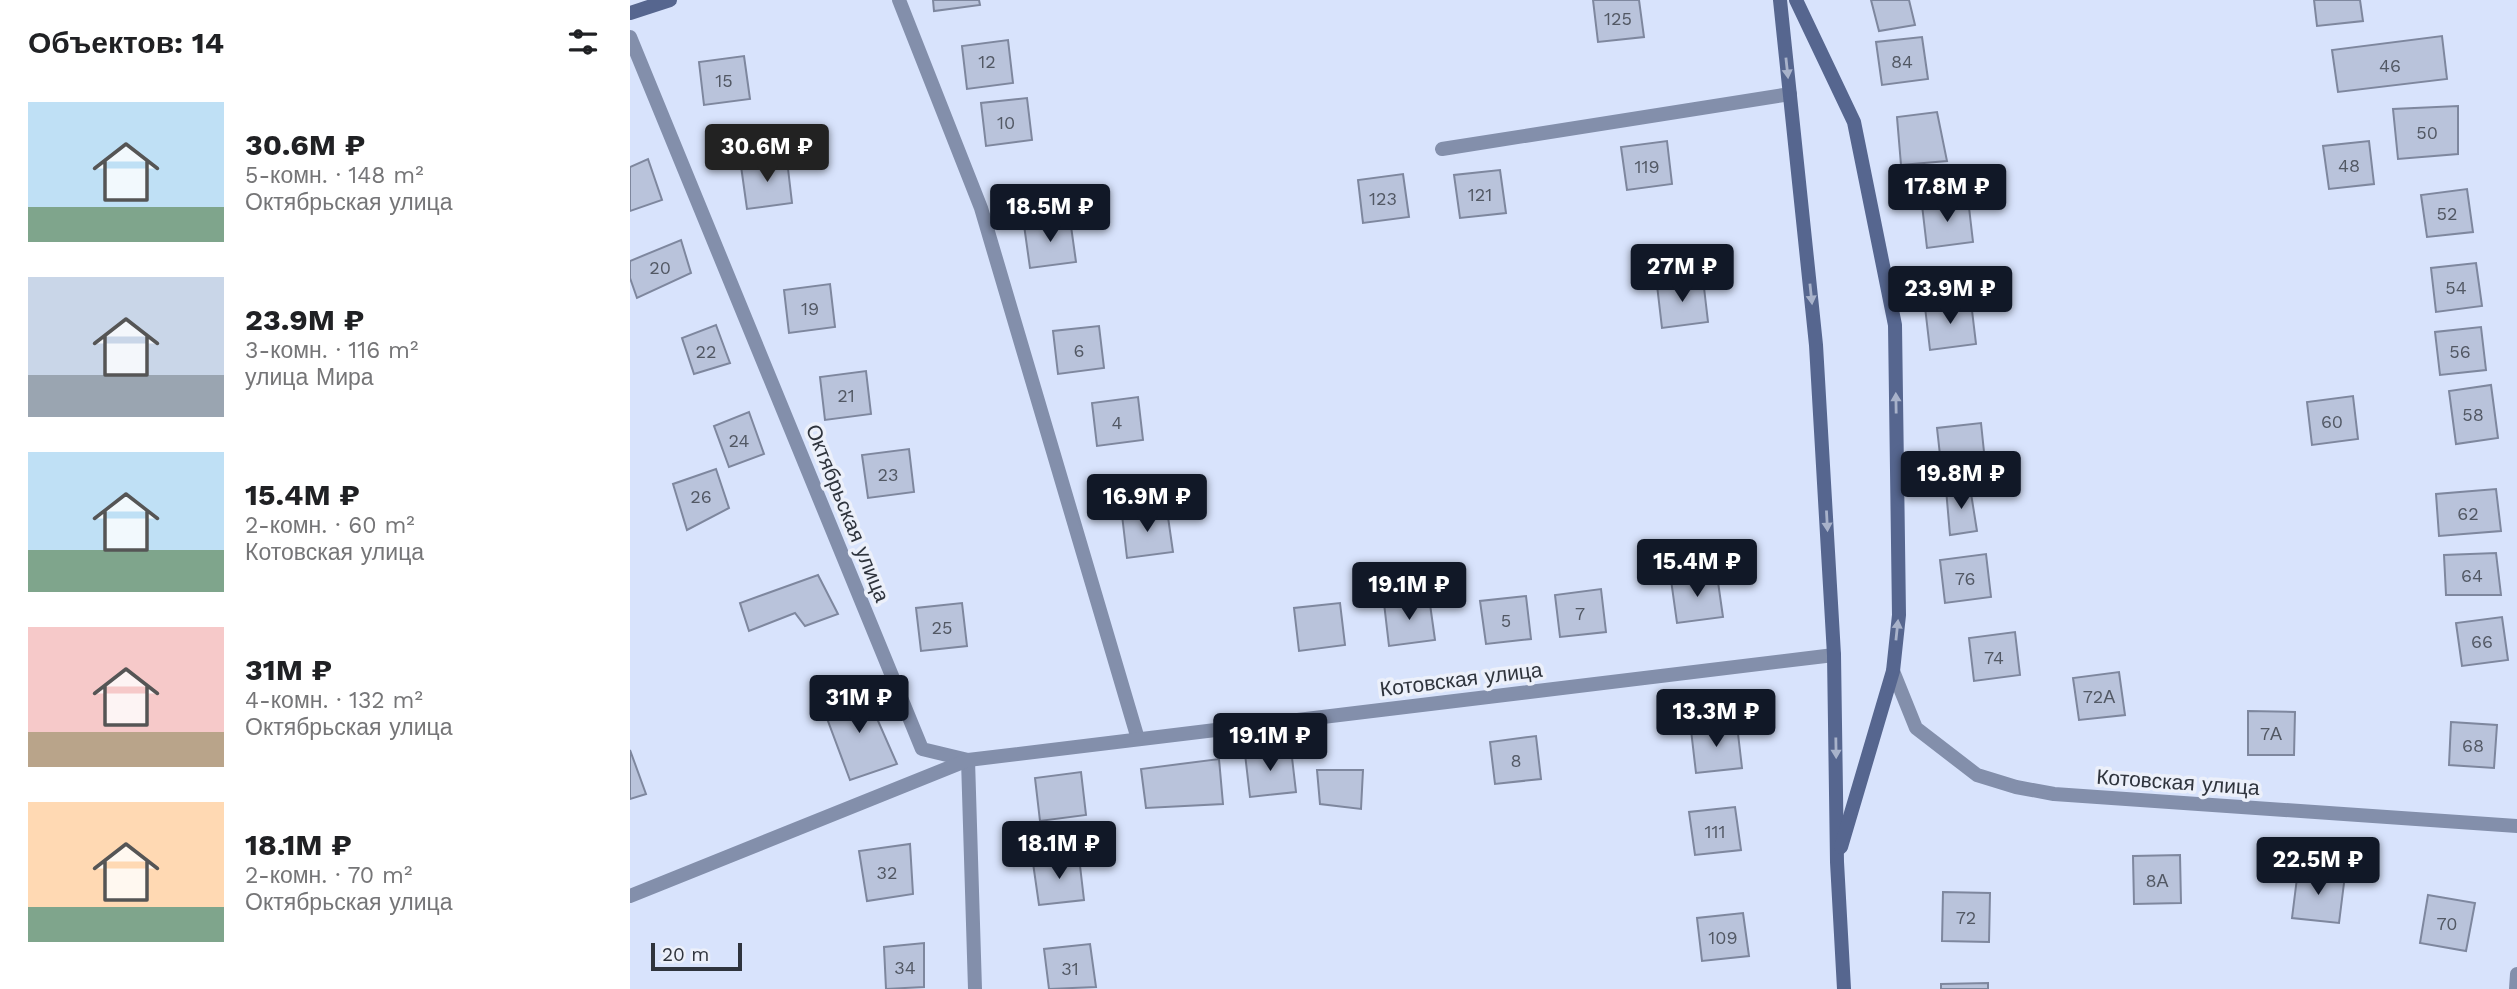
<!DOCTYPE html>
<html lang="ru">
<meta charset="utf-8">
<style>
body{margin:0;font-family:"Work Sans",sans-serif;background:#f6f6f6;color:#202124;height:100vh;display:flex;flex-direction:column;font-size:26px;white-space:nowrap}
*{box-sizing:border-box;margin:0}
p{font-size:23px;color:#757577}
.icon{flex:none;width:38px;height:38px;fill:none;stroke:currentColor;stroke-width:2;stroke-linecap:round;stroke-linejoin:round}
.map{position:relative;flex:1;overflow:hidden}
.details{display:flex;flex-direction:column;background:#fff;width:630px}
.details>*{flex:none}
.scale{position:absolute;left:21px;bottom:18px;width:91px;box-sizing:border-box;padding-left:7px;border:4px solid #2f343d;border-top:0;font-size:19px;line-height:24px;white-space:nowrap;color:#2f343d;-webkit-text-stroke:5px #ecf0fa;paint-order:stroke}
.price{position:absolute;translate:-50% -60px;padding:0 16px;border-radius:7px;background:#111827;color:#fff;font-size:23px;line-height:46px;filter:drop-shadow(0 2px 4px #0008)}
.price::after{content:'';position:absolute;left:50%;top:42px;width:21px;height:16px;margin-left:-10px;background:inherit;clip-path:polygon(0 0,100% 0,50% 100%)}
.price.on{background:#222;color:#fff}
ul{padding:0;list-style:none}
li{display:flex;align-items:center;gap:21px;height:175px;padding:0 28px}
li span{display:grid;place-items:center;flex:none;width:196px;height:140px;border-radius:0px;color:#555}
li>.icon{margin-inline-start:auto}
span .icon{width:84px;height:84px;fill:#fffc;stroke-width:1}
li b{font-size:30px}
h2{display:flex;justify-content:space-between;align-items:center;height:84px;padding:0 28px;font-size:30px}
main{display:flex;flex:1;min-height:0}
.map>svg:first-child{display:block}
.building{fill:#b9c3db;stroke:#7e879e;stroke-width:2}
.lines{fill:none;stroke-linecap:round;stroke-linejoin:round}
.minor{stroke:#838fab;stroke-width:14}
.tertiary{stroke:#838fab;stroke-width:14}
.secondary{stroke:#56668f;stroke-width:14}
.oneway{fill:#a8b2ca}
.labels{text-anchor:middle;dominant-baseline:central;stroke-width:7;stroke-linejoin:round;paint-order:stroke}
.number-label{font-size:18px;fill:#525864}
.street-label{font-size:21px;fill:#2f343d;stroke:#ecf0fa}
</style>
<main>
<section class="details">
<h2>Объектов: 14<svg class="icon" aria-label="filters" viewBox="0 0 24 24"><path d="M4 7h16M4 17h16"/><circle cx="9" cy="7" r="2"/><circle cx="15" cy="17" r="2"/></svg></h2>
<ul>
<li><span style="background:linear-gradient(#bfe0f5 75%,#7fa58c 0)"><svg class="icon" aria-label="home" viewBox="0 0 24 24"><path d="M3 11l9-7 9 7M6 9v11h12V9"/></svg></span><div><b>30.6M ₽</b><p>5-комн. · 148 m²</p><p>Октябрьская улица</p></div></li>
<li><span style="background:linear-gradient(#c9d6e8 70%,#9aa5b1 0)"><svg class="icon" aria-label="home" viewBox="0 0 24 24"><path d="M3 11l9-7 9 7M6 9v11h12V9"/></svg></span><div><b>23.9M ₽</b><p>3-комн. · 116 m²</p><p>улица Мира</p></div></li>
<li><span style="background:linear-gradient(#bfe0f5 70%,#7fa58c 0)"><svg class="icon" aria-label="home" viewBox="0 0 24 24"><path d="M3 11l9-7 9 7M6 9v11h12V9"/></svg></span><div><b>15.4M ₽</b><p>2-комн. · 60 m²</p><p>Котовская улица</p></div></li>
<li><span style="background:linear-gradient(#f6c9c9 75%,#b9a48a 0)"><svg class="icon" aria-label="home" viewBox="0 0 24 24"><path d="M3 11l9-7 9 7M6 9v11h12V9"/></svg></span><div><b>31M ₽</b><p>4-комн. · 132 m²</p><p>Октябрьская улица</p></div></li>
<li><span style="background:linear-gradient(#ffd9b3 75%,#7fa58c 0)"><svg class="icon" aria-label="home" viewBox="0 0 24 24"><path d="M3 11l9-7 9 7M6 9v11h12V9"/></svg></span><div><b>18.1M ₽</b><p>2-комн. · 70 m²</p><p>Октябрьская улица</p></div></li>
</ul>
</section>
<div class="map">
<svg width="1887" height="989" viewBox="0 0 1887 989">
<rect width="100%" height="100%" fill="#d8e3fc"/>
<g class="building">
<polygon points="303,0 349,0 350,5 304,11"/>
<polygon points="963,0 1009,0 1014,37 968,42"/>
<polygon points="1241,0 1279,0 1285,25 1249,31"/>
<polygon points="1684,0 1730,0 1733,21 1687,26"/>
<polygon points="1812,36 1817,79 1708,92 1702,50"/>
<polygon points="1292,37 1298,79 1252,85 1246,42"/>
<polygon points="378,40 383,83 337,89 332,46"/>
<polygon points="114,56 120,99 74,105 69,62"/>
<polygon points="397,98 402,140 356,146 351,103"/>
<polygon points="1828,106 1828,154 1768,159 1763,109"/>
<polygon points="1307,112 1317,161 1271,165 1267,117"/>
<polygon points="1037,141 1042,184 997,190 991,147"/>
<polygon points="1739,141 1744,184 1699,189 1693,146"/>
<polygon points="18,159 32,200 0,211 0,167"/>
<polygon points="157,160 162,203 117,209 111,166"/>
<polygon points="870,170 876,213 830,218 824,175"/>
<polygon points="773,174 779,217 733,223 728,180"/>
<polygon points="1837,189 1843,232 1797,237 1791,195"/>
<polygon points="1338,199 1343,242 1297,248 1292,205"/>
<polygon points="440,219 446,262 400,268 394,225"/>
<polygon points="51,240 61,273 7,298 0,278 0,261"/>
<polygon points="1846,263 1852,306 1806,312 1801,268"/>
<polygon points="1073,279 1078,322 1032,328 1027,285"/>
<polygon points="200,284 205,327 159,333 154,290"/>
<polygon points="1341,302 1346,344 1300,350 1295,307"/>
<polygon points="86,325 100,363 64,374 52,338"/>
<polygon points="469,326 474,368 428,374 423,331"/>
<polygon points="1851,327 1856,370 1810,375 1805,332"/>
<polygon points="236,371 241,414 195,420 190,377"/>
<polygon points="1861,385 1868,438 1826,444 1819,391"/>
<polygon points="1723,396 1728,439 1682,445 1677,402"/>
<polygon points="508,397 513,440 467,446 462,403"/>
<polygon points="119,412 134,454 99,467 84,426"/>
<polygon points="1351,423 1356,471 1329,473 1327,454 1310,455 1307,428"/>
<polygon points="279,449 284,492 238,498 232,455"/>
<polygon points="86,469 99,508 57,530 43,484"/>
<polygon points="1340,487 1347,531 1320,535 1316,489"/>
<polygon points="1866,489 1871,531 1809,536 1806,494"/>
<polygon points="537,510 543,552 497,558 492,515"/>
<polygon points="1866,553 1871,595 1816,595 1814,555"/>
<polygon points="1356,554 1361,597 1315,603 1310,560"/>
<polygon points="188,575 208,614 175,626 165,613 119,631 110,603"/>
<polygon points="1087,575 1093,617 1047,623 1041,580"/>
<polygon points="971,589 976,632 930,637 925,595"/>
<polygon points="896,596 901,639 856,644 850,601"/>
<polygon points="799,597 805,640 759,646 754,603"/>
<polygon points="332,603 337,646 291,651 286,608"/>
<polygon points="710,603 715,645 669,651 664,608"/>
<polygon points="1872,617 1878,660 1832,666 1826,623"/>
<polygon points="1385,632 1390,675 1344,681 1339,638"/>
<polygon points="1489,672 1495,715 1449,720 1443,678"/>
<polygon points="234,689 267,764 220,780 192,705"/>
<polygon points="1618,711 1665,712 1664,755 1618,755"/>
<polygon points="1821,722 1867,725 1864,768 1819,765"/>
<polygon points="1107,725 1112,768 1066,773 1061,730"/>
<polygon points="906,736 911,779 865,784 860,742"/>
<polygon points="661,749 666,792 620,797 615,754"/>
<polygon points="0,750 16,794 0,799"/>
<polygon points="589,759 593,804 516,808 511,769"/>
<polygon points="687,770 733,770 731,809 690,804"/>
<polygon points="451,772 456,815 410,821 405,778"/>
<polygon points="1105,807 1111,850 1065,855 1059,812"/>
<polygon points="280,844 283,894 237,901 229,851"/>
<polygon points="1550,855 1551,903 1504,904 1503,856"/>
<polygon points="449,857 454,900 409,905 403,863"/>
<polygon points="1668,870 1715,875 1709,923 1662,918"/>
<polygon points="1313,892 1360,893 1359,942 1312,941"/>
<polygon points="1798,895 1845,903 1836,951 1790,943"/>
<polygon points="1113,913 1119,956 1072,961 1067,918"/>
<polygon points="294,943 294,987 256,989 254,947"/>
<polygon points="460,944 466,987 419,989 414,949"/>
<polygon points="1358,983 1358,989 1311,989 1311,984"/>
</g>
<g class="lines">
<g class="minor">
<polyline points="269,0 351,208 508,739"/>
<polyline points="0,37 292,749 338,760 345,989"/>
<polyline points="812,149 1160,94"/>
<polyline points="0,896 338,760 1204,655"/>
<polyline points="1886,989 1887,974"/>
</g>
<polyline class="tertiary" points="1263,671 1286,728 1347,775 1386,787 1424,794 1887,826"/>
<g class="secondary">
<polyline points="1150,0 1186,345 1204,655 1207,862 1214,989"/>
<polyline points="1166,0 1224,122 1265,325 1269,615 1263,671 1211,847"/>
<polyline points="0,13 40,0"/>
</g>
</g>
<defs><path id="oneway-solid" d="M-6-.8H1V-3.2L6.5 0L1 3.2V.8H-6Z" transform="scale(1.75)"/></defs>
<g class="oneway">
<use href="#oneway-solid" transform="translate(1157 68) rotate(84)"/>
<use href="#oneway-solid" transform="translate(1181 294) rotate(84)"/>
<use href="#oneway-solid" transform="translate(1266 403) rotate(-91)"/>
<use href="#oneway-solid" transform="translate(1197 521) rotate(87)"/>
<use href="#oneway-solid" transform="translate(1267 630) rotate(-84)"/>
<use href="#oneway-solid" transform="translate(1206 748) rotate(89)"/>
</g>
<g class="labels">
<g class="number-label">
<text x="988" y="18">125</text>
<text x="357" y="61">12</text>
<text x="1272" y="61">84</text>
<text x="1760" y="65">46</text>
<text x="94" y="80">15</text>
<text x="376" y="122">10</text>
<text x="1797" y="132">50</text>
<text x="1719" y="165">48</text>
<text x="1017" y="166">119</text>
<text x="850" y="194">121</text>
<text x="753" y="198">123</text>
<text x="1817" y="213">52</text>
<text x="30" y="267">20</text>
<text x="1826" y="287">54</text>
<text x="180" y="308">19</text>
<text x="449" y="350">6</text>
<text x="76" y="351">22</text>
<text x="1830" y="351">56</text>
<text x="216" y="395">21</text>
<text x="1843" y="414">58</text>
<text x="1702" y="421">60</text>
<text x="487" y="422">4</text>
<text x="109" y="440">24</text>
<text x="258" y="474">23</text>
<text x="71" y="496">26</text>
<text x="1838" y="513">62</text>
<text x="1842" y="575">64</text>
<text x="1335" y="578">76</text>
<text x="950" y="613">7</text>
<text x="876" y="620">5</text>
<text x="312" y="627">25</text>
<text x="1852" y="641">66</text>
<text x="1364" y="657">74</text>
<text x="1469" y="696">72А</text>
<text x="1641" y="733">7А</text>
<text x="1843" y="745">68</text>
<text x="886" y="760">8</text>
<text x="1085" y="831">111</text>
<text x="257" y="872">32</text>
<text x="1527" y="880">8А</text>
<text x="1336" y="917">72</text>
<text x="1817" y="923">70</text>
<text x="1093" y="937">109</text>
<text x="275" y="967">34</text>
<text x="440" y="968">31</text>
</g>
<g class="street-label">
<text transform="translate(218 513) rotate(68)">Октябрьская улица</text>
<text transform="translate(831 679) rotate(-7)">Котовская улица</text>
<text transform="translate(1548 782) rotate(4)">Котовская улица</text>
</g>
</g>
</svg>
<div class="scale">20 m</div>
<b class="price on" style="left:137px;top:184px">30.6M ₽</b>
<b class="price" style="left:1317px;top:224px">17.8M ₽</b>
<b class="price" style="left:420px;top:244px">18.5M ₽</b>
<b class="price" style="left:1052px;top:304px">27M ₽</b>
<b class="price" style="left:1320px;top:326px">23.9M ₽</b>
<b class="price" style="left:1331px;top:511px">19.8M ₽</b>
<b class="price" style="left:517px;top:534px">16.9M ₽</b>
<b class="price" style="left:1067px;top:599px">15.4M ₽</b>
<b class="price" style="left:779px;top:622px">19.1M ₽</b>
<b class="price" style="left:229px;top:735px">31M ₽</b>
<b class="price" style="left:1086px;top:749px">13.3M ₽</b>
<b class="price" style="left:640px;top:773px">19.1M ₽</b>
<b class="price" style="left:429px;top:881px">18.1M ₽</b>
<b class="price" style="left:1688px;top:897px">22.5M ₽</b>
</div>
</main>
